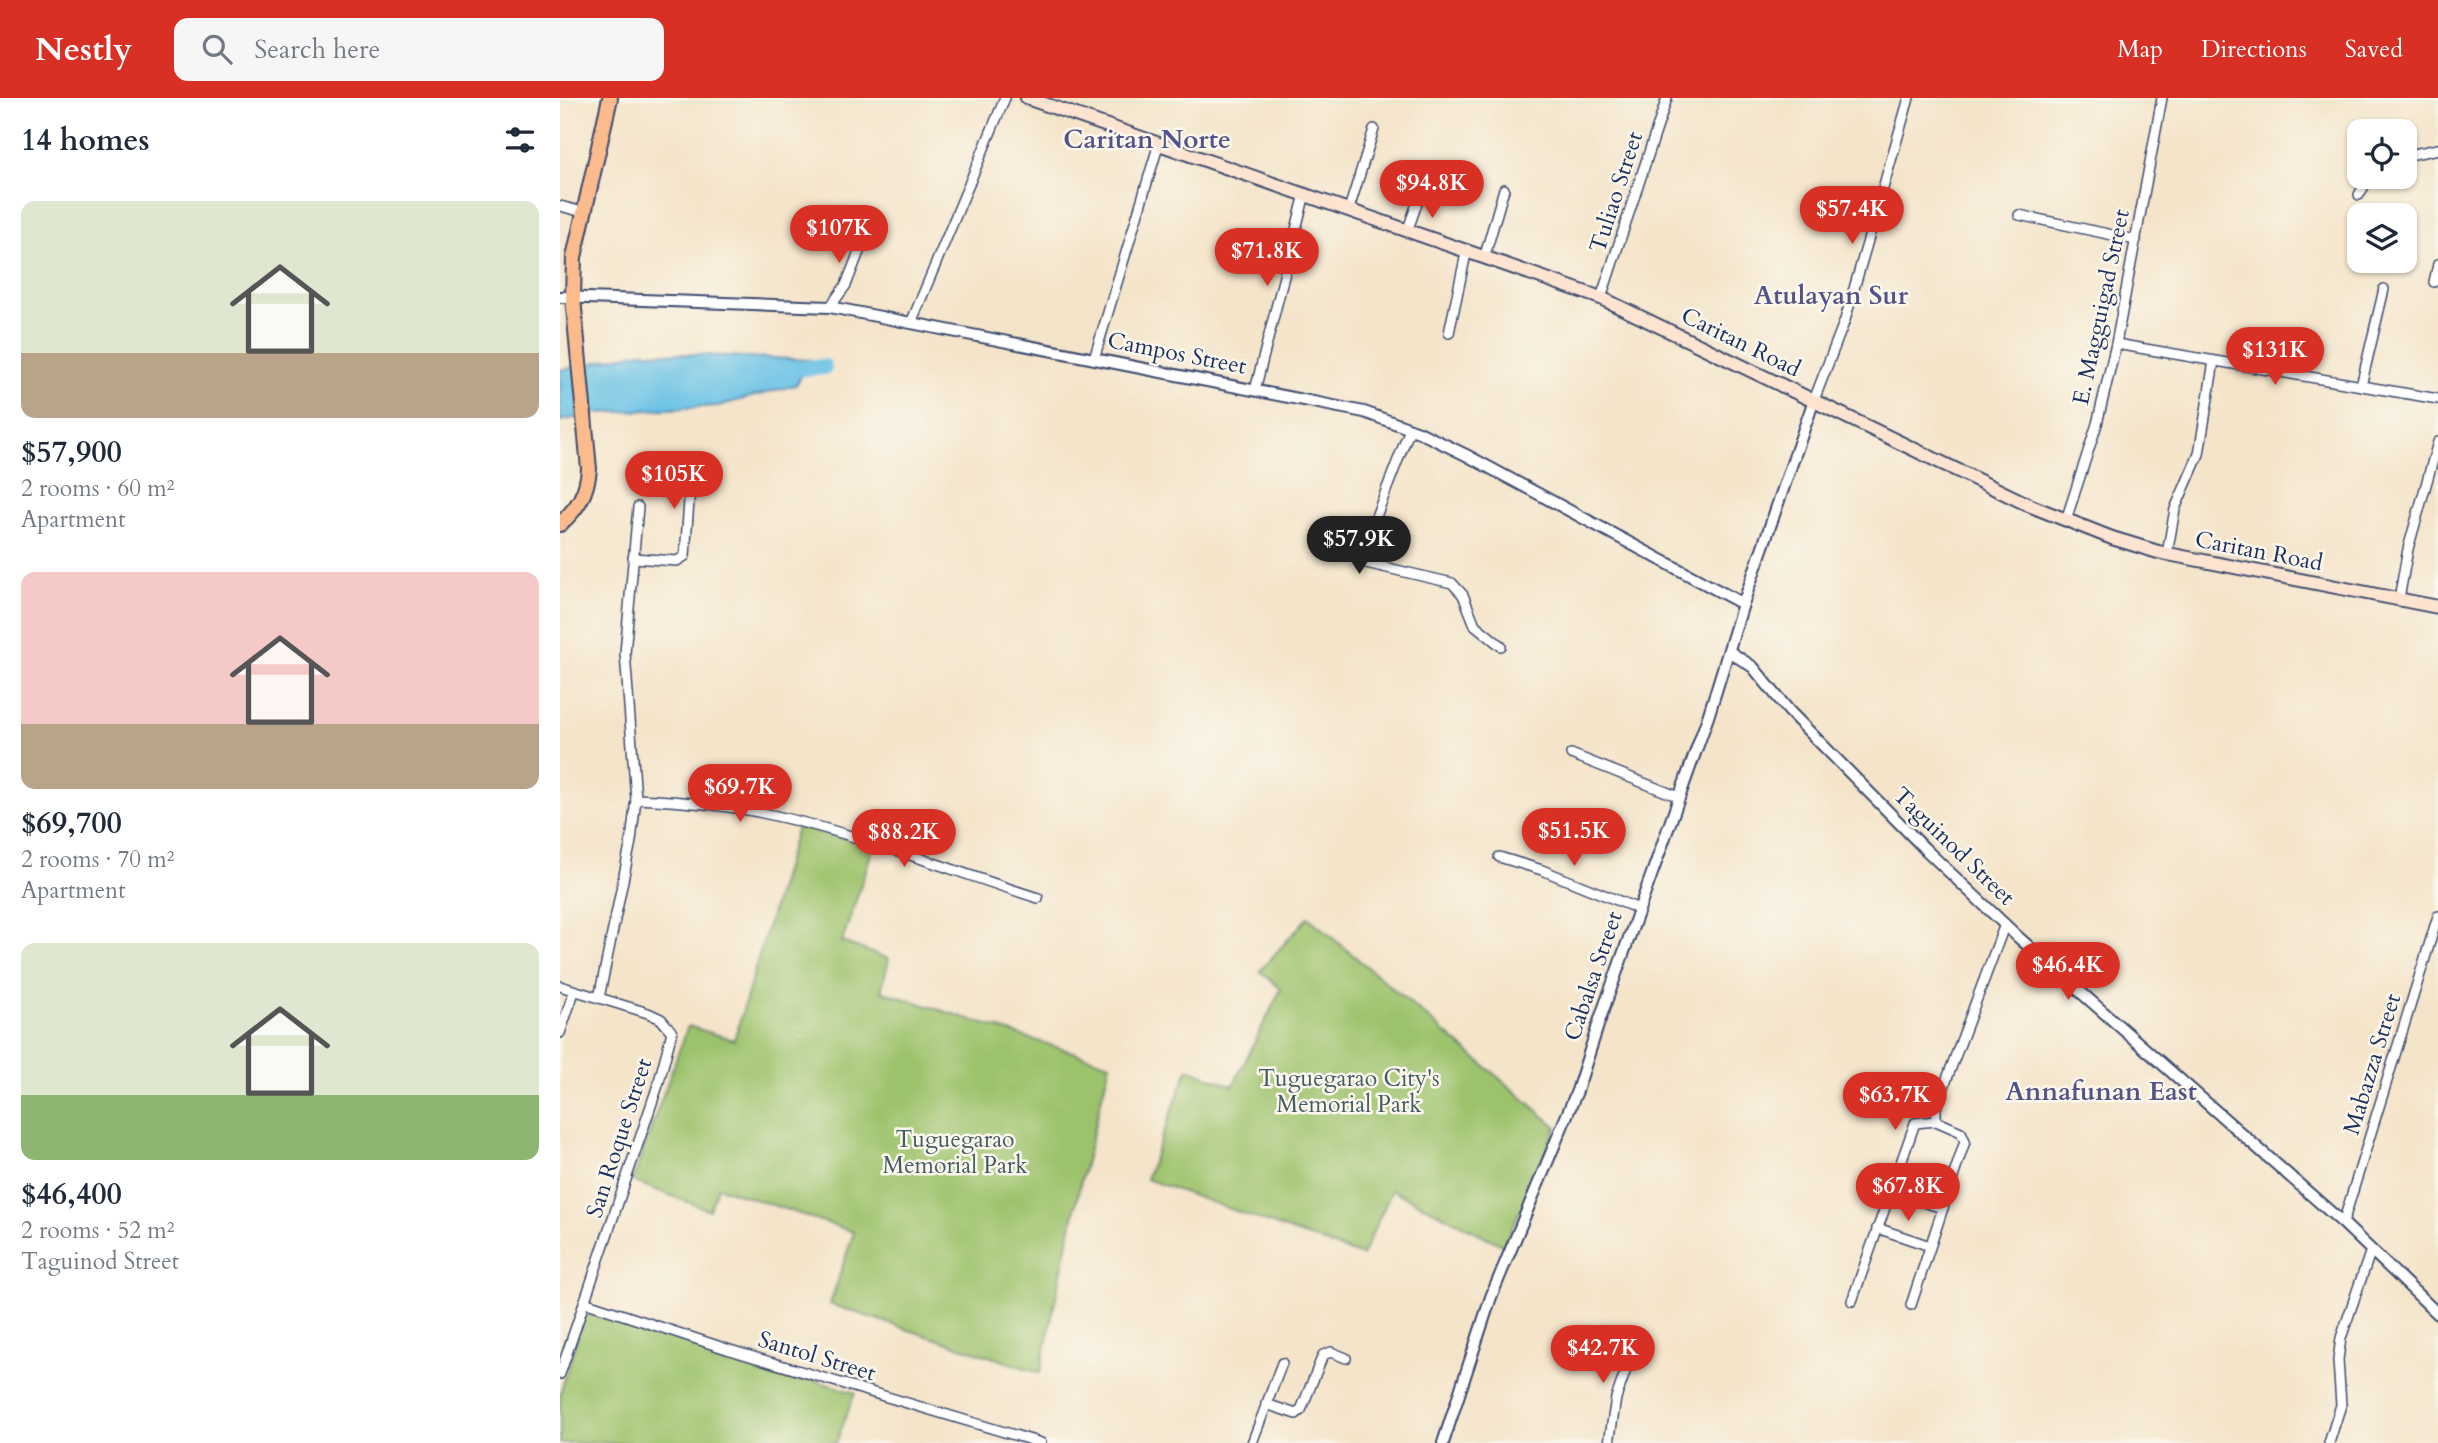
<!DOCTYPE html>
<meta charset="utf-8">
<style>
body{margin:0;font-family:Cardo,serif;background:#f6f6f7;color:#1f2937;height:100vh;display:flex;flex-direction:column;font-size:26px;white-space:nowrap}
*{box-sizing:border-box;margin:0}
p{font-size:23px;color:#747a83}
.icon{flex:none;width:38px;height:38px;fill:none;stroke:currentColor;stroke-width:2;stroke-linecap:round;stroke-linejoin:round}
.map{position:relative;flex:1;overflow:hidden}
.drawer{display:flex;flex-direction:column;background:#fff;width:560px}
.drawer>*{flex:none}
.buttons{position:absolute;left:1787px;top:21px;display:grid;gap:14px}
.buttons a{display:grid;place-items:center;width:70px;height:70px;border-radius:14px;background:#fff;box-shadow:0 2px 5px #0004;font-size:35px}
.price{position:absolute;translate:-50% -60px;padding:0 16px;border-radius:24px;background:#d93025;color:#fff;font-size:23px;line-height:46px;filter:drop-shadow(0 2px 4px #0008)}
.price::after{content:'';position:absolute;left:50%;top:42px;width:21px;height:16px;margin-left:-10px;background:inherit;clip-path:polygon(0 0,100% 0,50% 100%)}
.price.selected{background:#222;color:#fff}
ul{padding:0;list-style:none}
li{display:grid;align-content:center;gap:14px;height:371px;padding:0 21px}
li span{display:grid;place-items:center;height:217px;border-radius:14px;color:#555}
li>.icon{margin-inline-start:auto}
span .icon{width:126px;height:126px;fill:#fffc;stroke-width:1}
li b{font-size:30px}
h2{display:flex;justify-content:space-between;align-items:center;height:84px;padding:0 21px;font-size:30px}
header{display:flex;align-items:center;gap:42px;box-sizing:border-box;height:98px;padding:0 35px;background:#d93025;color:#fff}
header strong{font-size:33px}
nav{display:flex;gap:38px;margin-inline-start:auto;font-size:24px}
.search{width:490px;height:63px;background:#f6f6f7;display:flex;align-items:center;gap:18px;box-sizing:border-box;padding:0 24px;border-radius:14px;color:#747a83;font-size:26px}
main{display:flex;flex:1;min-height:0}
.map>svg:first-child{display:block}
.green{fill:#9dc26c;stroke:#5c7865;stroke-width:2}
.water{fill:#67c1e5;stroke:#4178a2;stroke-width:2}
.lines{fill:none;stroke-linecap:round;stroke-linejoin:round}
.river{stroke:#67c1e5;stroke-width:16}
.minor-casing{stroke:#3c4a6e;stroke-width:12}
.tertiary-casing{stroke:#3c4a6e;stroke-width:14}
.secondary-casing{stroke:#3c4a6e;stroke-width:16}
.trunk-casing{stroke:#3c4a6e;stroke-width:18}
.minor{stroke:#fff;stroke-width:9}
.tertiary{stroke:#fff;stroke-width:10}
.secondary{stroke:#fde4d1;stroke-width:12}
.trunk{stroke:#fbbb8c;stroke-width:14}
.labels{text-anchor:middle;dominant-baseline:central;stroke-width:5;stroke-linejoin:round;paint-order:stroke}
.street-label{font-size:23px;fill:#1b2f5e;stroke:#fbf7ec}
.park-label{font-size:23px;fill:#425b62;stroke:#fbf7ec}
.quarter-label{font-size:26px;font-weight:bold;fill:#545388;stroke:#fbf7ec}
</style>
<header>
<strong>Nestly</strong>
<div class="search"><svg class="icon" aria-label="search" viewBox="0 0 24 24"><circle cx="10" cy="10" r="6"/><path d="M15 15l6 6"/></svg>Search here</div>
<nav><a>Map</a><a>Directions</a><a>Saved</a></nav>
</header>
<main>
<section class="drawer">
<h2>14 homes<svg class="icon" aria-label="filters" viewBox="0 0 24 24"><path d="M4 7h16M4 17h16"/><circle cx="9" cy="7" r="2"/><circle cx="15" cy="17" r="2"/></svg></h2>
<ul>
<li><span style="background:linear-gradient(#dfe7d0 70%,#b9a48a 0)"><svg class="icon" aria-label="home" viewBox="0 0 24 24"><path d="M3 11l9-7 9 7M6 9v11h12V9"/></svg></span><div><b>$57,900</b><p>2 rooms · 60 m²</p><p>Apartment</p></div></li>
<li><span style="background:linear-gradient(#f6c9c9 70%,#b9a48a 0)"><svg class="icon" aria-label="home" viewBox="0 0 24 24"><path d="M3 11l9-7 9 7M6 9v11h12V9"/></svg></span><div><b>$69,700</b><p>2 rooms · 70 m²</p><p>Apartment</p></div></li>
<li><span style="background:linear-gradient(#dfe7d0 70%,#8fb573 0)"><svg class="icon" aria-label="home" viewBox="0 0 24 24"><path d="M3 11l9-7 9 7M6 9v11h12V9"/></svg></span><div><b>$46,400</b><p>2 rooms · 52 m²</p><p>Taguinod Street</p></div></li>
</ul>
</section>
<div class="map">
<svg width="1878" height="1345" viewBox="0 0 1878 1345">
<rect width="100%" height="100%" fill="#fbf7ec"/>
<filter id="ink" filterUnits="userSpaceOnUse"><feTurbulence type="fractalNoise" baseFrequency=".0143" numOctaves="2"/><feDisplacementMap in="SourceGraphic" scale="14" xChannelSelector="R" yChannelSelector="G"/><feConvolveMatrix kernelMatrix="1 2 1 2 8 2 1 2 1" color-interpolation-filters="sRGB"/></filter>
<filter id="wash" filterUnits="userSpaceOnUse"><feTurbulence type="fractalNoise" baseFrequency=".00686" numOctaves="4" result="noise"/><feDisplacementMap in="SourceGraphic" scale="28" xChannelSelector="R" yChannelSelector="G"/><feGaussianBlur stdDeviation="1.57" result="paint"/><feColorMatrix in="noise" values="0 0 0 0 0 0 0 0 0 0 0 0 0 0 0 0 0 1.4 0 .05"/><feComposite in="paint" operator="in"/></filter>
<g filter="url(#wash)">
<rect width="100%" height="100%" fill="#f4e4c9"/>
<g class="green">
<polygon points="237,729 314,747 282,844 329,861 321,893 550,966 519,1091 480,1275 270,1206 294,1134 158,1089 149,1112 72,1083 128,928 174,942"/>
<polygon points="748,819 997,1029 944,1148 832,1092 802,1158 586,1081 628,971 673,988 721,891 700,873"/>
<polygon points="26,1211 295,1295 276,1345 0,1345 0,1296"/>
</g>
<polygon class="water" points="82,254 251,262 236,287 158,308 38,315 0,323 0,272"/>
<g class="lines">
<polyline class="river" points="225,271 264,269"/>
</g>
</g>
<g filter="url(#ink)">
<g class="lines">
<defs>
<g id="minor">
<polyline points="1844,58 1878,51"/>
<polyline points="1799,97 1809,79"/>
<polyline points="0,108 23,114"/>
<polyline points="789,111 814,31"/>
<polyline points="1459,117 1576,142"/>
<polyline points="848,131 866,80"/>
<polyline points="925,157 944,91"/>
<polyline points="1874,184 1878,166"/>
<polyline points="1041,200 1107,0"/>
<polyline points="270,209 286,187 306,136"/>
<polyline points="351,225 445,0"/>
<polyline points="889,235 907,151"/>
<polyline points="1556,246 1878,301"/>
<polyline points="534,261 599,45"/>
<polyline points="1801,288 1824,191"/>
<polyline points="695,292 745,96"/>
<polyline points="1254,302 1285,222 1349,0"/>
<polyline points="850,331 801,457 806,465 892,485 903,497 915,527 941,548"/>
<polyline points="1506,422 1537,326 1556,246 1602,0"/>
<polyline points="1607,456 1615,411 1639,356 1654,263"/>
<polyline points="73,460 117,463 125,458 131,375"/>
<polyline points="1839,501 1848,451 1878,344"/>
<polyline points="1011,656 1119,699"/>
<path d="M76,701C119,703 161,706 203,715C297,735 387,771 478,800"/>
<polyline points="939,759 982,772 1079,811"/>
<polyline points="0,888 88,915 101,921 112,934 98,987 0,1276"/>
<polyline points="39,900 71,743 76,701 65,555 78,409"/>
<polyline points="0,935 14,894"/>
<polyline points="1329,1094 1383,1110"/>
<polyline points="1783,1125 1878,818"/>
<polyline points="1317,1130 1370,1148"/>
<polyline points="1292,1203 1355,1025 1376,1023"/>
<polyline points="24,1204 170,1252 481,1345"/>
<polyline points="1351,1207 1405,1043 1401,1034 1376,1023 1376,1010 1445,826"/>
<polyline points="1027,1245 1053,1244 1069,1253 1068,1266 1056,1300 1049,1345"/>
<polyline points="706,1306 736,1316 741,1312 763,1257 771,1254 786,1260"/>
<polyline points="692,1345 722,1265"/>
<polyline points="1769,1345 1781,1307 1778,1262 1781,1240 1811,1152"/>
</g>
<g id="tertiary">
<polyline points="0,199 270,209 804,314 859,334 906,357 1183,506"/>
<polyline points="1170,554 1193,569 1229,613 1365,751 1458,839 1783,1125 1878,1216"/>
<polyline points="883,1345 931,1199 1017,993 1041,918 1148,619 1183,506 1254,302"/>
</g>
<polyline id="secondary" points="467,0 1041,200 1471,408 1552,440 1598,454 1878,509"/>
<path id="trunk" d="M0,426C18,410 27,395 29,371L13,200L14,159L50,0"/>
</defs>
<use href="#minor" class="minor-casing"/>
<use href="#tertiary" class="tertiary-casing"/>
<use href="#secondary" class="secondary-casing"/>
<use href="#trunk" class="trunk-casing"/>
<use href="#minor" class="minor"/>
<use href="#tertiary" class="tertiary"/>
<use href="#secondary" class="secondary"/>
<use href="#trunk" class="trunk"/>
</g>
</g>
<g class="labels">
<g class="street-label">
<text transform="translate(1056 94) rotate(-72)">Tuliao Street</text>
<text transform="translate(1541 209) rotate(-78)">E. Magguigad Street</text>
<text transform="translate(1181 244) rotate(26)">Caritan Road</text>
<text transform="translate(617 255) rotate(11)">Campos Street</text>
<text transform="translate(1699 453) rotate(11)">Caritan Road</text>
<text transform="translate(1394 748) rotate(44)">Taguinod Street</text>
<text transform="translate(1033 878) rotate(-71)">Cabalsa Street</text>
<text transform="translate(1812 966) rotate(-73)">Mabazza Street</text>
<text transform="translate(59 1040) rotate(-72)">San Roque Street</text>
<text transform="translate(257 1258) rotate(17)">Santol Street</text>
</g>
<g class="park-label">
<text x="789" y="980">Tuguegarao City's<tspan x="789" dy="26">Memorial Park</tspan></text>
<text x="395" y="1041">Tuguegarao<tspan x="395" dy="26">Memorial Park</tspan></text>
</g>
<g class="quarter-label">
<text x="587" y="41">Caritan Norte</text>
<text x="1271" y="197">Atulayan Sur</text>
<text x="1541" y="993">Annafunan East</text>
</g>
</g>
</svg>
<div class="buttons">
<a><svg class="icon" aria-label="locate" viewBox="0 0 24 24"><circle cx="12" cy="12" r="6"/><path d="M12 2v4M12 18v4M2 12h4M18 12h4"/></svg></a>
<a><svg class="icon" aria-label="layers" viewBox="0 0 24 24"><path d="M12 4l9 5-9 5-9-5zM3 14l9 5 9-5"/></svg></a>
</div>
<b class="price" style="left:872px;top:122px">$94.8K</b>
<b class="price" style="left:1292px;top:148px">$57.4K</b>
<b class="price" style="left:279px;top:167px">$107K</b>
<b class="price" style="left:707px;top:190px">$71.8K</b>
<b class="price" style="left:1715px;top:289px">$131K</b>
<b class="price" style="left:114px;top:413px">$105K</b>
<b class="price selected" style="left:799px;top:478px">$57.9K</b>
<b class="price" style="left:180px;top:726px">$69.7K</b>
<b class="price" style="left:1014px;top:770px">$51.5K</b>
<b class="price" style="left:344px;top:771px">$88.2K</b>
<b class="price" style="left:1508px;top:904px">$46.4K</b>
<b class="price" style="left:1335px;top:1034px">$63.7K</b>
<b class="price" style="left:1348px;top:1125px">$67.8K</b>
<b class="price" style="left:1043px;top:1287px">$42.7K</b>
</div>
</main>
